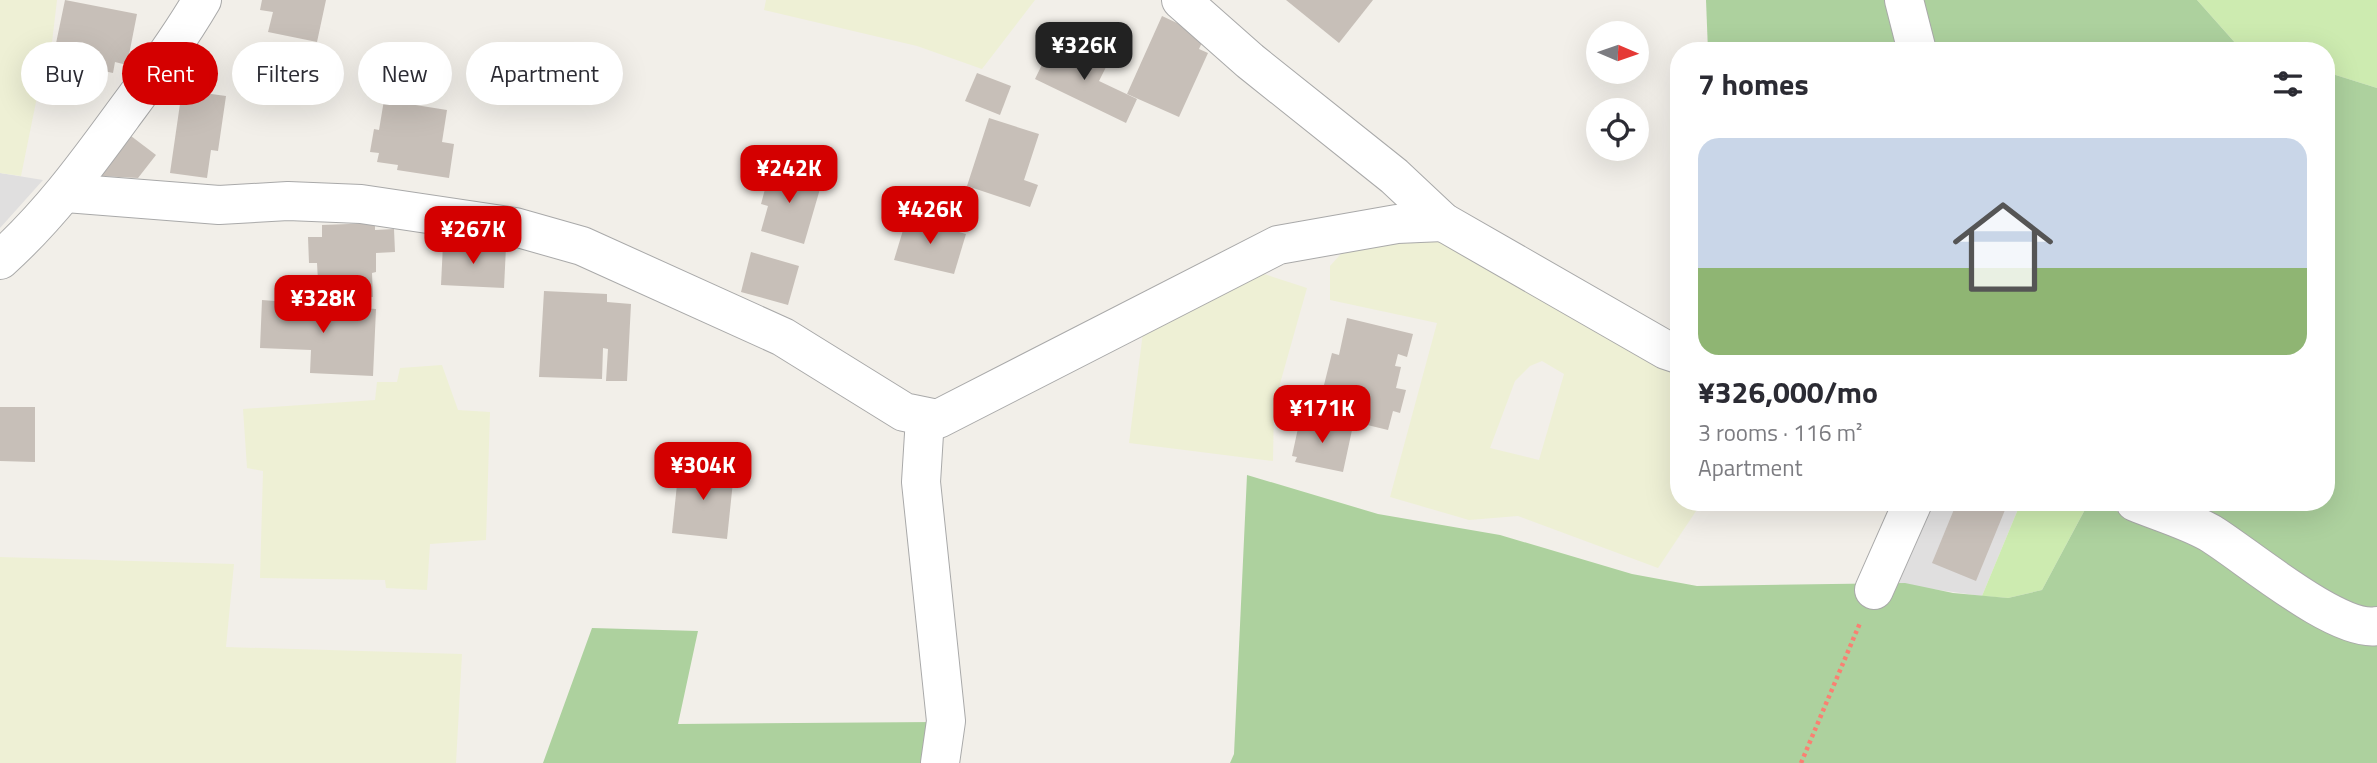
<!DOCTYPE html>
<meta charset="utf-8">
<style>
body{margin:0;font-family:"Titillium Web",sans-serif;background:#f7f7f7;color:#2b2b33;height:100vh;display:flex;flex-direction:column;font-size:26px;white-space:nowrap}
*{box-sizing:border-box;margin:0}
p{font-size:23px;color:#7c7c81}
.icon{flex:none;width:38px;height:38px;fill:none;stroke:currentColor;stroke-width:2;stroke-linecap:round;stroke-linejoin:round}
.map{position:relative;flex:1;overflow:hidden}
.side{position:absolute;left:1670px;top:42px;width:665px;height:469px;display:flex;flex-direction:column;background:#fff;border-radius:28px;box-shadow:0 7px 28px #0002}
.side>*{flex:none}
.top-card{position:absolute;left:21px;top:42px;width:665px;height:63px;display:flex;gap:14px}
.needle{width:46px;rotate:92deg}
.fabs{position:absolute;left:1586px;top:21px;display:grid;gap:14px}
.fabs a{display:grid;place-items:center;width:63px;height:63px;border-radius:50%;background:#fff;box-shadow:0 7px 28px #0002;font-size:35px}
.price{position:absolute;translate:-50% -60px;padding:0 16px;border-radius:14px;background:#d40000;color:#fff;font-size:23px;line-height:46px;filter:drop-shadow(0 2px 4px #0008)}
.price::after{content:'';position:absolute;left:50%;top:42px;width:21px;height:16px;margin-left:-10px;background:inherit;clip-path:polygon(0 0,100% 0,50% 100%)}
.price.on{background:#222;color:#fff}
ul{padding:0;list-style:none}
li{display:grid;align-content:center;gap:14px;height:371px;padding:0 28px}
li+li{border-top:2px solid #e1e1e2}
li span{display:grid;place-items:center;height:217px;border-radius:21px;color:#555}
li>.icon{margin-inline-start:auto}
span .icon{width:126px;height:126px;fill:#fffc;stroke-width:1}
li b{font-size:30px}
h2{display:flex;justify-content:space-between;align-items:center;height:84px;padding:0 28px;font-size:30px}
.chip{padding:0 24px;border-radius:32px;background:#fff;box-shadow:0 7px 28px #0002;font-size:24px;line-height:63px}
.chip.on{background:#d40000;color:#fff}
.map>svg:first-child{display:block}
.residential{fill:#e0dfdf}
.farmland{fill:#eef0d5;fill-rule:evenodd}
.grass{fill:#cdebb0}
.forest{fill:#add19e}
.building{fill:#c7bfb8}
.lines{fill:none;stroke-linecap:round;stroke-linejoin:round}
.minor-casing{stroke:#a9a9a9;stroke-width:40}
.path{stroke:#fa8072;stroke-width:4.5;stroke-dasharray:3.5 3.5;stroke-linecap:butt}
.minor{stroke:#fff;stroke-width:38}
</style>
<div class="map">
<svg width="2377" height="763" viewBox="0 0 2377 763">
<rect width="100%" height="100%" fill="#f2efe9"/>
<g class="residential">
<polygon points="0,173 43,180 0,228"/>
<polygon points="1923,502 2021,502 1982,596 1888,583"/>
</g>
<g class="farmland">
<polygon points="0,0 57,0 46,93 38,92 21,176 0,173"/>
<polygon points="766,0 1035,0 982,69 917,46 764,10"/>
<path d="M1435,234L1678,370V502H1702L1658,568L1518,516L1469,520L1390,497L1437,323L1330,300V266L1349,245ZM1542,361L1564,374L1539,460L1490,448L1515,381L1530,366Z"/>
<polygon points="1255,271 1307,288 1274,405 1273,461 1129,443 1143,332"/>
<polygon points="442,365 458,410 490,412 486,540 430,544 427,590 386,588 385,580 260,578 263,471 247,468 243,409 375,400 377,382 397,382 400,368"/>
<polygon points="0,557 234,564 226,647 462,654 456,763 0,763"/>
</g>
<g class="grass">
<polygon points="2197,0 2377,0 2377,88 2326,72 2326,51 2257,51 2237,45"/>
<polygon points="2021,502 2089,502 2042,590 2008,598 1982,596"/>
</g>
<g class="forest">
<polygon points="1706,0 1895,0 1907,51 1708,51"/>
<polygon points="1914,0 2197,0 2237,45 2257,51 1926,51"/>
<polygon points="2326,72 2377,88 2377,612 2356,612 2173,502 2326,502"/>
<path d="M1247,475L1378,514L1500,535L1632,574L1697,586L1905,583L1953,593L2008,598L2042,590L2089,502H2093C2128,516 2164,527 2197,546C2235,567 2338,650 2377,645V763H1230L1234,754Z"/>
<polygon points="592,628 698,631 678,724 935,722 931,763 543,763"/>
</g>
<g class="building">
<polygon points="65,0 137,14 127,65 115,62 113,73 90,68 92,60 54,53"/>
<polygon points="262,0 326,0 317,42 268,32 273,12 260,10"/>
<polygon points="1286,0 1373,0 1339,43"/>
<polygon points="1162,16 1205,36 1199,49 1208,53 1179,117 1127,94"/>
<polygon points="1053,42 1106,67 1099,81 1137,99 1126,123 1035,79"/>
<polygon points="977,73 1011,86 1000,115 965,101"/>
<polygon points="182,90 226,96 218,151 211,150 207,178 170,173"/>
<polygon points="384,100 447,110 442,142 454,144 449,178 397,170 398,165 377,162 379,153 370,152 374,129 379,130"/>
<polygon points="989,118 1039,134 1024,180 1038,185 1030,207 967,186"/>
<polygon points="131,136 156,155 138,178 101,176"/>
<polygon points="771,167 822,182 804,244 761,231 768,206 761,204"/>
<polygon points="907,217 966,234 954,274 894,260"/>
<polygon points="375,223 375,230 394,229 395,252 376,253 376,272 372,273 373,297 319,299 317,263 309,263 308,237 322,237 322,225"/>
<polygon points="443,244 506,247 504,288 441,285"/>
<polygon points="751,252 799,266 788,305 741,292"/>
<polygon points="544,291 607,294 607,302 631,304 627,381 606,381 608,349 603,348 602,379 539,377"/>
<polygon points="262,300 376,309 373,376 310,373 311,350 260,348"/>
<polygon points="1347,318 1413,334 1407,357 1398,354 1395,366 1401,367 1396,388 1406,390 1400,413 1393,411 1388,430 1330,416 1337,389 1324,385 1332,353 1339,355"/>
<polygon points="0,407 35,407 35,462 0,461"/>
<polygon points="1300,419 1352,430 1343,472 1295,462 1297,457 1292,456"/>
<polygon points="679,465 734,472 727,539 672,533"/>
<polygon points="1957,502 1985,502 2005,510 1976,581 1932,563"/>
</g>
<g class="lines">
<defs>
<g id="minor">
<polyline points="1181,0 1250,61 1394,176 1443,222 1666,350 1678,354"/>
<polyline points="1904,0 1917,51"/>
<polyline points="66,193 219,205 288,201 361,204 515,227 582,246 783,337 904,412 938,419 1278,245 1397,224 1443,222"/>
<path d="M0,260C48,217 84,168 122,116C150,78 178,41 202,0"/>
<polyline points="925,418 921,482 946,721 940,763"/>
<path d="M2135,502C2159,512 2187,520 2210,533C2246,555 2337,633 2377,626"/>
<polyline points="1874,590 1913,502"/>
</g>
</defs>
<use href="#minor" class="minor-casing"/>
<polyline class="path" points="1801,763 1860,623"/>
<use href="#minor" class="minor"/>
</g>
</svg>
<div class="fabs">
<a><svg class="needle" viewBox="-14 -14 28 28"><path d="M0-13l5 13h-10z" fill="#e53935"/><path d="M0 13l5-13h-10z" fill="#7c7c81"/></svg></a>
<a><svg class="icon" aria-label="locate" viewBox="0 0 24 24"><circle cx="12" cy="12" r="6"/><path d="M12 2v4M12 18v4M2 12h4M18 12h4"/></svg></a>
</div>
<b class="price on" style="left:1084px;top:82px">¥326K</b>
<b class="price" style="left:789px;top:205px">¥242K</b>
<b class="price" style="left:930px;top:246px">¥426K</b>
<b class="price" style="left:473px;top:266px">¥267K</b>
<b class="price" style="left:323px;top:335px">¥328K</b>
<b class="price" style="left:1322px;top:445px">¥171K</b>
<b class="price" style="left:703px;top:502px">¥304K</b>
<div class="top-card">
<a class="chip">Buy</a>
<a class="chip on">Rent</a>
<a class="chip">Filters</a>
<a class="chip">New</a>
<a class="chip">Apartment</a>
</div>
<section class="side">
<h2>7 homes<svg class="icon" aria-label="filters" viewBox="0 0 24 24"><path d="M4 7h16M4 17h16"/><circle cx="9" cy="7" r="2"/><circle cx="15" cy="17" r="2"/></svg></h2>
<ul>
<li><span style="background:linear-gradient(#c9d6e8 60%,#8fb573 0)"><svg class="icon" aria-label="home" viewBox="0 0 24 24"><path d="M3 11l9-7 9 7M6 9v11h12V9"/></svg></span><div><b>¥326,000/mo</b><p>3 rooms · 116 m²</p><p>Apartment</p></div></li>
</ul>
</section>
</div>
